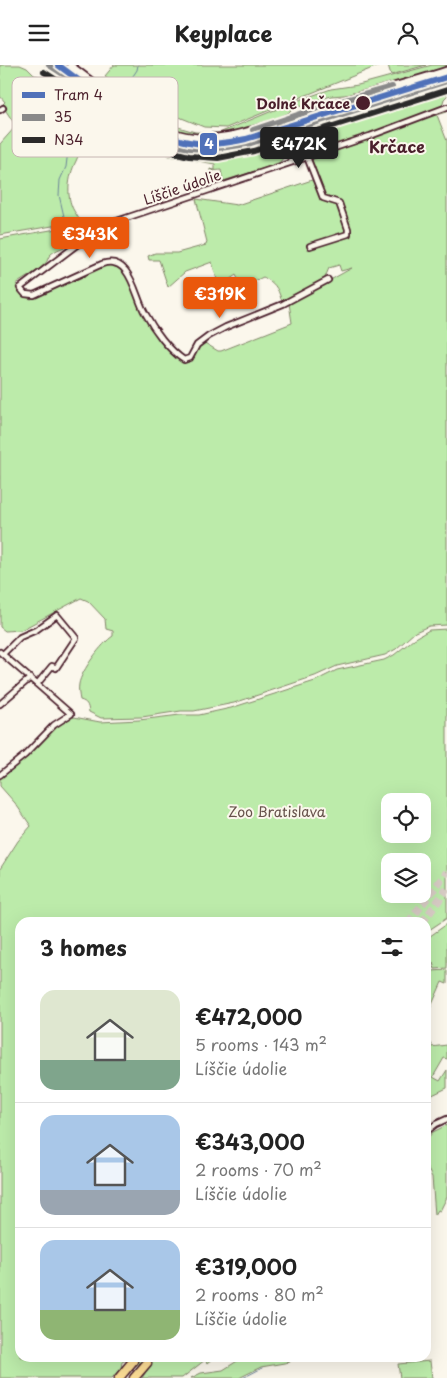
<!DOCTYPE html>
<meta charset="utf-8">
<style>
body{margin:0;font-family:"Playpen Sans",sans-serif;background:#f2f2f2;color:#222;height:100vh;display:flex;flex-direction:column;font-size:19px;white-space:nowrap}
*{box-sizing:border-box;margin:0}
p{font-size:16px;color:#767676}
.icon{flex:none;width:28px;height:28px;fill:none;stroke:currentColor;stroke-width:2;stroke-linecap:round;stroke-linejoin:round}
.map{position:relative;flex:1;overflow:hidden}
.details{position:absolute;left:15px;top:852px;width:416px;height:445px;display:flex;flex-direction:column;background:#fff;border-radius:15px;box-shadow:0 5px 20px #0002}
.details>*{flex:none}
.controls{position:absolute;left:381px;top:728px;display:grid;gap:10px}
.controls a{display:grid;place-items:center;width:50px;height:50px;border-radius:10px;background:#fff;box-shadow:0 5px 20px #0002;font-size:25px}
.price{position:absolute;translate:-50% -42px;padding:0 11px;border-radius:5px;background:#ea580c;color:#fff;font-size:16px;line-height:32px;filter:drop-shadow(0 1px 2px #0008)}
.price::after{content:'';position:absolute;left:50%;top:30px;width:15px;height:11px;margin-left:-8px;background:inherit;clip-path:polygon(0 0,100% 0,50% 100%)}
.price.active{background:#222;color:#fff}
ul{padding:0;list-style:none}
li{display:flex;align-items:center;gap:15px;height:125px;padding:0 25px}
li+li{border-top:1px solid #e0e0e0}
li span{display:grid;place-items:center;flex:none;width:140px;height:100px;border-radius:15px;color:#555}
li>.icon{margin-inline-start:auto}
span .icon{width:60px;height:60px;fill:#fffc;stroke-width:1}
li b{font-size:21px}
h2{display:flex;justify-content:space-between;align-items:center;height:60px;padding:0 25px;font-size:21px}
header{display:flex;justify-content:space-between;align-items:center;height:65px;padding:0 25px;background:#fff;font-size:22px;font-weight:700}
.map>svg:first-child{display:block}
.built{fill:#f4e1e1}
.green{fill:#bcebaa;stroke:#83856a;fill-rule:evenodd}
.lines{fill:none;stroke-linecap:round;stroke-linejoin:round}
.stream{stroke:#6c8599;stroke-width:1}
.motorway-tunnel{stroke:#d8ccc5;stroke-width:8;stroke-dasharray:8 4;stroke-linecap:butt}
.minor-casing{stroke:#4a1f2b;stroke-width:8}
.secondary-casing{stroke:#4a1f2b;stroke-width:9}
.motorway-casing{stroke:#4a1f2b;stroke-width:11}
.minor{stroke:#fbf7ec;stroke-width:4.5}
.secondary{stroke:#fbf7ec;stroke-width:5.5}
.motorway{stroke:#fdde96;stroke-width:8}
.tram{stroke:#4a1f2b;stroke-width:1}
.bus-1-casing{stroke:#fbf7ec;stroke-width:10}
.bus-2-casing{stroke:#fbf7ec;stroke-width:10}
.bus-1{stroke:#898989;stroke-width:6}
.bus-2{stroke:#2b2a29;stroke-width:6}
.tram-1-casing{stroke:#fbf7ec;stroke-width:10}
.tram-1{stroke:#5071b9;stroke-width:6}
.stop-dot{fill:#4a1f2b;stroke:#fbf7ec;stroke-width:2}
.labels{text-anchor:middle;dominant-baseline:central;stroke-width:4;stroke-linejoin:round;paint-order:stroke}
.stop-label{font-size:14px;font-weight:bold;fill:#4a1f2b;stroke:#fbf7ec;text-anchor:end}
.street-label{font-size:14px;fill:#4a1f2b;stroke:#fbf7ec}
.park-label{font-size:14px;fill:#66524b;stroke:#fbf7ec}
.quarter-label{font-size:16px;font-weight:bold;fill:#4a1f2b;stroke:#fbf7ec}
.key{fill:#fbf7ec;stroke:#c6b6b2;stroke-width:1}
.key-label{font-size:14px;fill:#4a1f2b}
.line-badge{stroke:#fbf7ec;stroke-width:2}
.badge-label{font-size:14px;text-anchor:middle;font-weight:bold;fill:#fff}
</style>
<header><svg class="icon" aria-label="menu" viewBox="0 0 24 24"><path d="M4 6h16M4 12h16M4 18h16"/></svg>Keyplace<svg class="icon" aria-label="person" viewBox="0 0 24 24"><circle cx="12" cy="8" r="4"/><path d="M4 21q1-7 8-7t8 7"/></svg></header>
<div class="map">
<svg width="447" height="1313" viewBox="0 0 447 1313">
<rect width="100%" height="100%" fill="#fbf7ec"/>
<filter id="ink" filterUnits="userSpaceOnUse"><feTurbulence type="fractalNoise" baseFrequency=".02" numOctaves="2"/><feDisplacementMap in="SourceGraphic" scale="10" xChannelSelector="R" yChannelSelector="G"/><feConvolveMatrix kernelMatrix="1 2 1 2 8 2 1 2 1" color-interpolation-filters="sRGB"/></filter>
<g filter="url(#ink)">
<g class="built">
<polygon points="74,6 147,57 205,75 238,72 270,63 277,64 275,66 243,77 223,80 196,80 176,76 152,66 125,50 70,10"/>
<polygon points="447,8 447,14 368,39 367,38 326,50 325,46"/>
</g>
<g class="green">
<path d="M0,0H20L27,3L34,10L49,15L68,24L74,22L89,33L90,38L94,34C136,64 172,94 227,87C245,84 265,74 283,80L286,90L278,99L223,116L221,105L210,106V104L215,105V99L169,91L157,83L155,86L148,81L144,83L143,78L115,58H112L111,56L91,42C91,55 84,68 83,83C78,87 79,90 76,96C68,112 65,134 76,149C82,159 84,158 84,171L80,173L72,163L64,159L0,170V79L16,61L2,40L5,37L0,31Z"/>
<polygon points="114,0 380,0 226,63 204,62 147,39 105,11"/>
<polygon points="388,0 426,0 391,10"/>
<polygon points="432,0 447,0 447,2 356,29 331,31 293,43 288,48 263,59 226,69 209,70 180,67 160,59 139,46 95,14 141,45 168,59 195,67 219,68 294,37 331,24 358,20"/>
<polygon points="447,19 447,31 444,34 442,41 374,68 306,90 299,90 295,86 294,77 299,71 354,54 357,52 356,50 382,40"/>
<path d="M447,45V47L437,50L447,76V560L429,561L415,567L396,584L385,590L337,601L315,611L234,638L194,646H181L142,652L101,653L89,647C88,640 87,637 80,635C79,630 78,624 79,619C81,606 102,578 113,571V566L106,564L105,554L88,536L81,533L21,565L5,566L0,562V174L62,163L69,164L73,173C68,184 59,182 51,189C48,191 48,196 45,199C37,207 25,213 16,219L26,232L31,234L107,199C139,208 130,229 144,252C155,268 168,283 182,296C196,297 194,284 203,277L218,286H221L292,258L289,238L352,203L341,206L339,200L329,203L324,215L283,235L281,234C278,223 274,217 263,212L242,222L236,210L219,222L212,197L185,207L168,222L159,195H149L148,191L155,188H177L206,180L207,177L196,134L237,140L312,115C322,127 318,144 341,137L337,134L325,130L312,95L313,92Z"/>
<path d="M447,564V853L426,867V858H20V1292L213,1293L207,1298L205,1295L182,1313H142L149,1302V1298L144,1296L135,1301V1298L130,1293L122,1297L121,1303L112,1313H0V804L18,776L31,761L15,738L0,721V713L61,658L74,652L100,657L139,655L180,650H199L231,643L315,616L337,605L384,595L394,590L414,574L429,565ZM390,736H422V769H390ZM390,796H422V829H390Z"/>
<polygon points="447,859 447,903 435,904 433,897 432,906 447,905 447,919 442,917 426,953 426,946 429,940 426,939 426,874"/>
<polygon points="426,977 432,979 431,982 447,980 447,994 444,993 433,1012 440,1016 447,1005 447,1023 426,1033"/>
<polygon points="447,1060 447,1132 440,1146 438,1145 435,1150 432,1112 426,1101 426,1075 433,1067"/>
<polygon points="242,1293 289,1293 290,1297 261,1302 239,1313 191,1313 201,1308 223,1305"/>
<polygon points="430,1296 432,1313 400,1313 398,1299"/>
</g>
<g class="lines">
<g class="stream">
<polyline points="29,23 31,36 61,56 69,77 66,102 60,115 59,130 66,160 71,163"/>
<polyline points="123,26 137,5 138,0"/>
<polyline points="69,77 72,70 75,66 104,50"/>
<polyline points="317,1293 323,1292"/>
<polyline points="243,1313 262,1303"/>
</g>
<g class="motorway-tunnel">
<polyline points="408,858 447,807"/>
<polyline points="422,858 447,824"/>
</g>
<defs>
<g id="minor">
<polyline points="0,45 3,43"/>
<polyline points="288,54 283,63 288,72 291,97"/>
<polyline points="284,68 283,71 289,90"/>
<polyline points="269,73 284,78"/>
<polyline points="290,76 294,68 300,63"/>
<polyline points="307,92 323,133 339,138 348,164 348,169 310,181"/>
<path d="M328,215L283,239L226,262L209,271L197,280L190,293L184,295C169,285 154,265 145,248C135,232 131,189 102,199L34,230L25,229L20,223L78,179L114,157L370,71L447,42"/>
<polyline points="0,587 71,649 54,660 25,690 0,710"/>
<polyline points="3,589 20,572 36,565 57,550 76,573 56,603 52,601 38,618"/>
<polyline points="0,639 28,615"/>
<polyline points="426,1067 436,1059 447,1054"/>
</g>
<g id="secondary">
<path d="M49,0C123,42 154,104 251,78L447,16"/>
<path d="M70,0C104,24 138,57 179,69C215,79 249,66 283,55C301,49 319,43 337,37C374,26 411,17 447,5"/>
</g>
<g id="motorway">
<polyline points="119,1313 133,1296"/>
<polyline points="134,1313 147,1298"/>
</g>
</defs>
<use href="#minor" class="minor-casing"/>
<use href="#secondary" class="secondary-casing"/>
<use href="#motorway" class="motorway-casing"/>
<use href="#minor" class="minor"/>
<use href="#secondary" class="secondary"/>
<use href="#motorway" class="motorway"/>
<polyline class="tram" points="60,0 70,8"/>
<defs>
<g id="bus-1">
<path d="M49,0C65,10 81,21 97,32C125,53 154,78 190,83C211,85 231,82 251,78L447,16"/>
<polyline points="253,65 321,42 392,22"/>
</g>
<g id="bus-2">
<polyline points="44,7 70,24 137,72 161,84 189,91 218,93 254,86 447,25"/>
<polyline points="256,73 324,50 394,30"/>
</g>
</defs>
<use href="#bus-1" class="bus-1-casing"/>
<use href="#bus-2" class="bus-2-casing"/>
<use href="#bus-1" class="bus-1"/>
<use href="#bus-2" class="bus-2"/>
<defs>
<path id="tram-1" d="M58,0C97,28 142,68 189,77C208,81 227,78 246,74L447,12"/>
</defs>
<use href="#tram-1" class="tram-1-casing"/>
<use href="#tram-1" class="tram-1"/>
</g>
</g>
<circle class="stop-dot" cx="363" cy="38" r="8"/>
<g class="labels">
<g class="stop-label">
<text x="350" y="38">Dolné Krčace</text>
</g>
<g class="street-label">
<text transform="translate(182 122) rotate(-19)">Líščie údolie</text>
</g>
<g class="park-label">
<text x="277" y="746">Zoo Bratislava</text>
</g>
<g class="quarter-label">
<text x="397" y="81">Krčace</text>
</g>
</g>
<rect x="12" y="12" width="166" height="80" rx="8" class="key"/>
<rect x="22" y="27" width="23" height="6" fill="#5071b9"/>
<rect x="22" y="49" width="23" height="7" fill="#898989"/>
<rect x="22" y="72" width="23" height="6" fill="#2b2a29"/>
<g class="key-label">
<text x="54" y="35">Tram 4</text>
<text x="54" y="57">35</text>
<text x="54" y="80">N34</text>
</g>
<rect class="line-badge" x="199" y="67" width="19" height="24" rx="5" fill="#5071b9"/>
<g class="badge-label">
<text x="209" y="84">4</text>
</g>
</svg>
<div class="controls">
<a><svg class="icon" aria-label="locate" viewBox="0 0 24 24"><circle cx="12" cy="12" r="6"/><path d="M12 2v4M12 18v4M2 12h4M18 12h4"/></svg></a>
<a><svg class="icon" aria-label="layers" viewBox="0 0 24 24"><path d="M12 4l9 5-9 5-9-5zM3 14l9 5 9-5"/></svg></a>
</div>
<b class="price active" style="left:299px;top:104px">€472K</b>
<b class="price" style="left:90px;top:194px">€343K</b>
<b class="price" style="left:220px;top:254px">€319K</b>
<section class="details">
<h2>3 homes<svg class="icon" aria-label="filters" viewBox="0 0 24 24"><path d="M4 7h16M4 17h16"/><circle cx="9" cy="7" r="2"/><circle cx="15" cy="17" r="2"/></svg></h2>
<ul>
<li><span style="background:linear-gradient(#dfe7d0 70%,#7fa58c 0)"><svg class="icon" aria-label="home" viewBox="0 0 24 24"><path d="M3 11l9-7 9 7M6 9v11h12V9"/></svg></span><div><b>€472,000</b><p>5 rooms · 143 m²</p><p>Líščie údolie</p></div></li>
<li><span style="background:linear-gradient(#a9c7e8 75%,#9aa5b1 0)"><svg class="icon" aria-label="home" viewBox="0 0 24 24"><path d="M3 11l9-7 9 7M6 9v11h12V9"/></svg></span><div><b>€343,000</b><p>2 rooms · 70 m²</p><p>Líščie údolie</p></div></li>
<li><span style="background:linear-gradient(#a9c7e8 70%,#8fb573 0)"><svg class="icon" aria-label="home" viewBox="0 0 24 24"><path d="M3 11l9-7 9 7M6 9v11h12V9"/></svg></span><div><b>€319,000</b><p>2 rooms · 80 m²</p><p>Líščie údolie</p></div></li>
</ul>
</section>
</div>
